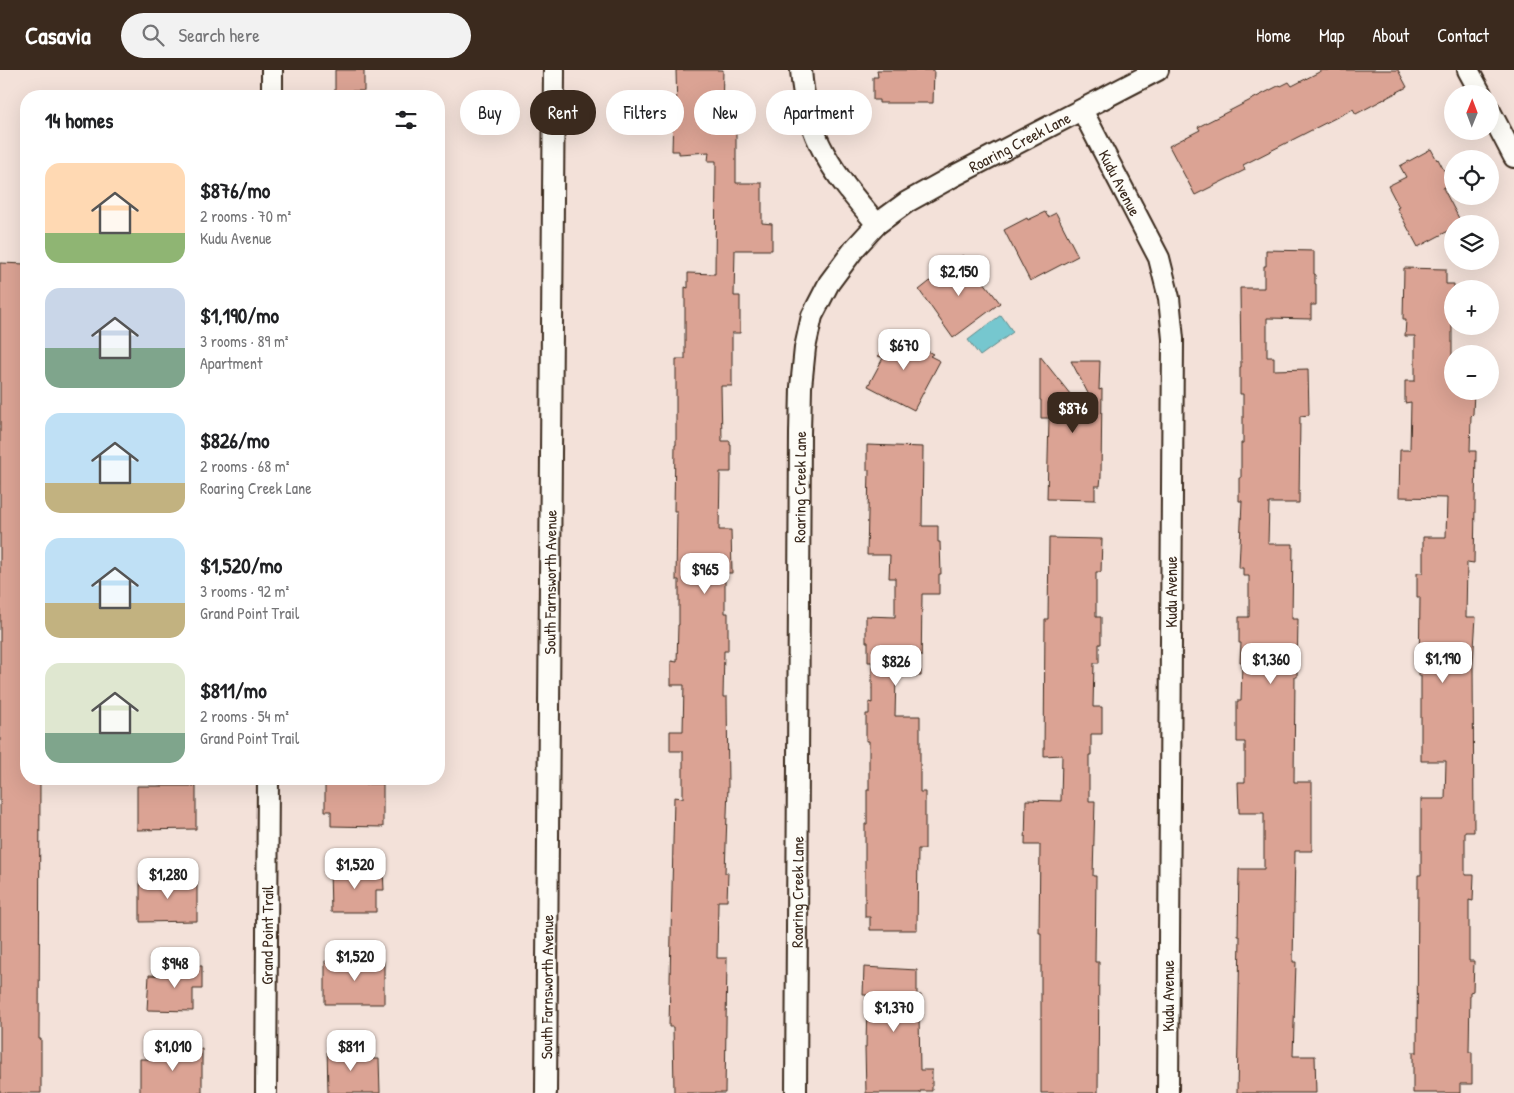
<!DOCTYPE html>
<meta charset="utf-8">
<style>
body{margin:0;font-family:"Patrick Hand",sans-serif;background:#f2f2f2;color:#202124;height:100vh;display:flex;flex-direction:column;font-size:19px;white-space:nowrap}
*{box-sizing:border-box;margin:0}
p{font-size:16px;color:#757577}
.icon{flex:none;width:28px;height:28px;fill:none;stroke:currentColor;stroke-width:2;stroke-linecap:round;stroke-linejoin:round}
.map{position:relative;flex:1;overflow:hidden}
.panel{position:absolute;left:20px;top:20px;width:425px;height:695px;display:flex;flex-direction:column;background:#fff;border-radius:20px;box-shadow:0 5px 20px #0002}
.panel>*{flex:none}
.banner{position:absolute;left:460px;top:20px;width:475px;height:45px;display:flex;gap:10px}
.needle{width:32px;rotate:1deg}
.buttons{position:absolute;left:1444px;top:15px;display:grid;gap:10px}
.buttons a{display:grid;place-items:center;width:55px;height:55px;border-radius:50%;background:#fff;box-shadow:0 5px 20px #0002;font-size:25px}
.price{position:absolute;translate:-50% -42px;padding:0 11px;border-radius:10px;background:#fff;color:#222;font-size:16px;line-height:32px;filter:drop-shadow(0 1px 2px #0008)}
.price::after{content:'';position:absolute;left:50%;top:30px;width:15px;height:11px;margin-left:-8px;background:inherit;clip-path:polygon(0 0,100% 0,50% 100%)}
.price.selected{background:#3b2a1e;color:#fff}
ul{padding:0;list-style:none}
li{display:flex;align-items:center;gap:15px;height:125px;padding:0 25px}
li span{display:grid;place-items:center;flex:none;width:140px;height:100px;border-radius:15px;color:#555}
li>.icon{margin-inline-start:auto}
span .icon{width:60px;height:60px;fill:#fffc;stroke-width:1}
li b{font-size:21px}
h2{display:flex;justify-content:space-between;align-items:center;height:60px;padding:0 25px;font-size:21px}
.tag{padding:0 18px;border-radius:22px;background:#fff;box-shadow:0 5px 20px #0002;font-size:18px;line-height:45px}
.tag.selected{background:#3b2a1e;color:#fff}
header{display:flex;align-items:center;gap:30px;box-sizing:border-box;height:70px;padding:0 25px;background:#3b2a1e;color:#fff}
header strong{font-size:24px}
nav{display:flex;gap:28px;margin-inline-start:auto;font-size:18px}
.search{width:350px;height:45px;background:#f2f2f2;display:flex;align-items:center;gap:12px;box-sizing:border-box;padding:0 18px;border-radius:28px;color:#757577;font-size:19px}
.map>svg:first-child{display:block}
.water{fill:#76c7cf;stroke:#5e8888}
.building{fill:#dba394;stroke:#3b2a1e}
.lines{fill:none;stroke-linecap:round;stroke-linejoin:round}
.street-casing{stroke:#3b2a1e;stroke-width:24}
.street{stroke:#fdfcf7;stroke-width:20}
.labels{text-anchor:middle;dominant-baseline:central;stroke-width:4.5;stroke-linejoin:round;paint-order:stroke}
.street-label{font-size:16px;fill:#3b2a1e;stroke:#fdfcf7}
</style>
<header>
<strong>Casavia</strong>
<div class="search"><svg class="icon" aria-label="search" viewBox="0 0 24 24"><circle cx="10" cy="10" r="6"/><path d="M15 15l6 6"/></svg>Search here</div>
<nav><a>Home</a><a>Map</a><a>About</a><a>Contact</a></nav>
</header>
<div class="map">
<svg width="1514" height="1023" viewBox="0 0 1514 1023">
<rect width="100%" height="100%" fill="#f3e1d9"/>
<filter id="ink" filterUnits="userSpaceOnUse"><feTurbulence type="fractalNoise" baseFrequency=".02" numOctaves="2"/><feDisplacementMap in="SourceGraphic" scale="10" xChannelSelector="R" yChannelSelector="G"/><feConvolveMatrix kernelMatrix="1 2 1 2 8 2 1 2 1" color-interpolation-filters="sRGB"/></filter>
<g filter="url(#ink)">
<polygon class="water" points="1001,245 1013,262 980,286 968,270"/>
<g class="building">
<rect x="335" y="0" width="29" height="21"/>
<polygon points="676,0 723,0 722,47 736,47 736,113 762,113 762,153 772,154 772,180 735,180 734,226 740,226 740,263 732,263 732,316 721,316 722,371 730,371 730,375 731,375 731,402 720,402 719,460 731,460 732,503 725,503 725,543 728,543 728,581 724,581 723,627 727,627 728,716 725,803 728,803 727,831 718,831 717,888 727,888 725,1023 674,1023 673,957 669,957 674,727 683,728 683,681 670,681 670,661 683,661 684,615 671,615 671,591 677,592 678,555 679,555 679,510 676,510 677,441 674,441 675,375 676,375 676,289 685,289 685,217 688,218 688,203 715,204 716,91 708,91 709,82 679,84 679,81 672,81 673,43 677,43"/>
<polygon points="877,0 934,0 933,33 879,33 879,30 873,30 873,7 878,7"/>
<polygon points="1323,0 1398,0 1407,17 1356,44 1353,39 1243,95 1245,100 1195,125 1169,76 1200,60 1198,57 1280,15 1281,16 1289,12 1292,16"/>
<polygon points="1431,79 1437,90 1438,89 1451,114 1443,118 1462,154 1452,154 1452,159 1418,177 1397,138 1399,137 1388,116 1406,107 1400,96"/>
<polygon points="1045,142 1048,147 1056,143 1078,186 1030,211 1004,160 1027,148 1028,150"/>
<polygon points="1266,180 1314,181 1314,204 1315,204 1315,214 1316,214 1316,235 1311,235 1311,249 1267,248 1267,287 1274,287 1274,300 1308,299 1309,345 1300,346 1299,433 1269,433 1268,474 1293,474 1292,549 1298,549 1297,607 1295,607 1294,712 1312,712 1312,781 1295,781 1293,892 1296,892 1293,986 1315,986 1316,1023 1237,1023 1240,866 1238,866 1239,799 1264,799 1264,743 1239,743 1238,712 1245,712 1245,672 1237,672 1237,631 1241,631 1242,592 1240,592 1241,573 1239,573 1239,547 1249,547 1249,506 1243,506 1243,498 1239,498 1242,431 1239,431 1239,408 1241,408 1241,373 1243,373 1243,324 1240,324 1240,297 1241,297 1240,218 1264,218 1264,196 1266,196"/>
<polygon points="963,185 1000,233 953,268 919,220"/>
<polygon points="0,193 26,194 26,709 40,709 39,969 41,969 41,1023 0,1023"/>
<polygon points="1404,198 1446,199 1446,214 1454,214 1454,219 1452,219 1452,321 1474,321 1473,344 1471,346 1470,381 1476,381 1474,493 1467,492 1466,547 1476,547 1473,594 1474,762 1465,762 1465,805 1474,805 1473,831 1469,830 1469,891 1474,891 1473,921 1470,922 1469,982 1472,982 1472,1014 1460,1014 1460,1023 1413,1023 1413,982 1417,982 1418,805 1421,805 1421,729 1445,729 1446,691 1421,691 1421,606 1419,606 1420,527 1417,527 1417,503 1423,503 1423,467 1446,467 1447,428 1399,427 1400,380 1410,380 1411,332 1405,333 1405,311 1415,311 1415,266 1405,266 1406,249 1403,249"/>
<polygon points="891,262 933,284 930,286 940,291 914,340 868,316 883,288 878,286"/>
<polygon points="1040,286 1078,334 1090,327 1071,291 1100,291 1099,320 1102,319 1101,406 1100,416 1095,416 1095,430 1047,429 1049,348 1041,348 1041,330 1040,330"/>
<polygon points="867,375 923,377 922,456 938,456 938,472 940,472 941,504 939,504 939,524 922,524 921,606 896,606 895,646 920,646 920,722 925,722 925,779 918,779 917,860 870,860 870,847 865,847 865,754 867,754 867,720 869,720 869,671 866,671 866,644 869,644 869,632 872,633 872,592 868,592 868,572 866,572 866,546 895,547 895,508 889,508 890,485 867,485 869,400 867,400"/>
<polygon points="1049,468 1102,469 1101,502 1096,502 1096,547 1101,547 1101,574 1099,574 1099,593 1094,593 1093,637 1102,637 1102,664 1091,664 1091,685 1089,685 1089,731 1095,731 1093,806 1096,806 1095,892 1099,892 1098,1023 1041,1023 1041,863 1039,863 1040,775 1025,775 1026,730 1061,731 1062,685 1044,686 1045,549 1048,549"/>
<polygon points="325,714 383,714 383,757 331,756 331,741 325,741"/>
<polygon points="137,716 196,716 196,759 137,760"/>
<polygon points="330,799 383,799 384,820 376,820 376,842 331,842"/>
<polygon points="197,808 197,851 140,852 140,809"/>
<polygon points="384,890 384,934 325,934 325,891"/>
<polygon points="172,895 202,896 202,919 193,919 193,941 147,940 149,905 172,906"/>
<polygon points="864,897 917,900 917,925 921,925 921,945 919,945 920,1000 932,1000 932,1021 920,1021 920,1023 866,1023 865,977 866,977 867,925 863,925"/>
<polygon points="327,976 354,976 354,989 379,989 380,1023 328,1023"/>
<polygon points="160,979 202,979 202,1023 140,1023 140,989 160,989"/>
</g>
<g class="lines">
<defs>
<g id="street">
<path d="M801,0C806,69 834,104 877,154"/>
<polyline points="1468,0 1481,24"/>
<polyline points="272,26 272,0"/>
<path id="s1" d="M1082,40L1159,188L1169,228L1173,269L1168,1023"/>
<polyline points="1490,41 1514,87"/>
<path id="s2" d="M266,1023L268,709"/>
<path id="s3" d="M546,1023L554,0"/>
<path id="s4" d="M796,1023L800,364L801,317L805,278L812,246L829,213L855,178L877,154L907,132L952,107L1158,0"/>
</g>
</defs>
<use href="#street" class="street-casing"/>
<use href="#street" class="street"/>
</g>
</g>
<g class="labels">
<g class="street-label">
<text stroke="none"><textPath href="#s4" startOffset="1056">Roaring Creek Lane</textPath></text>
<text stroke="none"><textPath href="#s1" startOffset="82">Kudu Avenue</textPath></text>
<text stroke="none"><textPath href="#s4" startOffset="606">Roaring Creek Lane</textPath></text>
<text stroke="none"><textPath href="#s3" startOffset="511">South Farnsworth Avenue</textPath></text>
<text transform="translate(1171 522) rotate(-90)">Kudu Avenue</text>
<text stroke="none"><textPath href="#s4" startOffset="201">Roaring Creek Lane</textPath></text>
<text stroke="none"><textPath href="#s2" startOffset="158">Grand Point Trail</textPath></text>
<text stroke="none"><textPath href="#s3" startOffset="106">South Farnsworth Avenue</textPath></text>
<text transform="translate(1168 926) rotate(-90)">Kudu Avenue</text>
</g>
</g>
</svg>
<div class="buttons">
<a><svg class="needle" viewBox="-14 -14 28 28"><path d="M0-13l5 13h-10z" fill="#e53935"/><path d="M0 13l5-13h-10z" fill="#757577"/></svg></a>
<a><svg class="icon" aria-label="locate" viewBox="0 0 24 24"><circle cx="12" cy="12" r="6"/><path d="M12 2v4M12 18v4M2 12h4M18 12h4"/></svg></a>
<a><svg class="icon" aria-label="layers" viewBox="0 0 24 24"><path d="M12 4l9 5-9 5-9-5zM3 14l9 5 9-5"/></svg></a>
<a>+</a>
<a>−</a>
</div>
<b class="price" style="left:959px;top:227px">$2,150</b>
<b class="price" style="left:904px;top:301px">$670</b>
<b class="price selected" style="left:1073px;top:364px">$876</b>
<b class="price" style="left:705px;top:525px">$965</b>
<b class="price" style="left:1443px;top:614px">$1,190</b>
<b class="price" style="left:1271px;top:615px">$1,360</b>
<b class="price" style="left:896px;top:617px">$826</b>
<b class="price" style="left:355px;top:820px">$1,520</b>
<b class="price" style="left:168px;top:830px">$1,280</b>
<b class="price" style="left:355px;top:912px">$1,520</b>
<b class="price" style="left:175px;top:919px">$948</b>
<b class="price" style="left:894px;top:963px">$1,370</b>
<b class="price" style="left:173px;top:1002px">$1,010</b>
<b class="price" style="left:351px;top:1002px">$811</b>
<div class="banner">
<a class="tag">Buy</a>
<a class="tag selected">Rent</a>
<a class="tag">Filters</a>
<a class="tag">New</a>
<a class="tag">Apartment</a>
</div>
<section class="panel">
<h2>14 homes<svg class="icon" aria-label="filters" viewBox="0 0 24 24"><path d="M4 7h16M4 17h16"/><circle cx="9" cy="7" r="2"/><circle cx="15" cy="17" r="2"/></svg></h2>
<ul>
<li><span style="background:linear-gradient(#ffd9b3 70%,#8fb573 0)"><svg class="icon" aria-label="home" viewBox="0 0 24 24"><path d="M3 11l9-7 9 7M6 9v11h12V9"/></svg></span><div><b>$876/mo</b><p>2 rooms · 70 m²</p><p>Kudu Avenue</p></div></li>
<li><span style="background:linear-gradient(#c9d6e8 60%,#7fa58c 0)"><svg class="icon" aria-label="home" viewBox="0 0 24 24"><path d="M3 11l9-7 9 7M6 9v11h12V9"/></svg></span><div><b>$1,190/mo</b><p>3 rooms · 89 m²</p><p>Apartment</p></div></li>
<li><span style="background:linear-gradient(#bfe0f5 70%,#c2b280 0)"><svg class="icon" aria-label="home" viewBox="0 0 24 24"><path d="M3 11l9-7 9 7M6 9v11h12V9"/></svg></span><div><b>$826/mo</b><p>2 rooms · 68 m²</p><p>Roaring Creek Lane</p></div></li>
<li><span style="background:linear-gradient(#bfe0f5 65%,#c2b280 0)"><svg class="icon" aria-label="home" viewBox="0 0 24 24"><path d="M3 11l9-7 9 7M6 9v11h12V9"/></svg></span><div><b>$1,520/mo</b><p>3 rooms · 92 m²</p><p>Grand Point Trail</p></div></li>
<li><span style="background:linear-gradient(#dfe7d0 70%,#7fa58c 0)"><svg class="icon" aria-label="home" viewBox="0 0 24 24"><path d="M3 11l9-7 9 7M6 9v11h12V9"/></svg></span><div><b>$811/mo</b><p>2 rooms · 54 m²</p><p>Grand Point Trail</p></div></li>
</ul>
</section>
</div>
